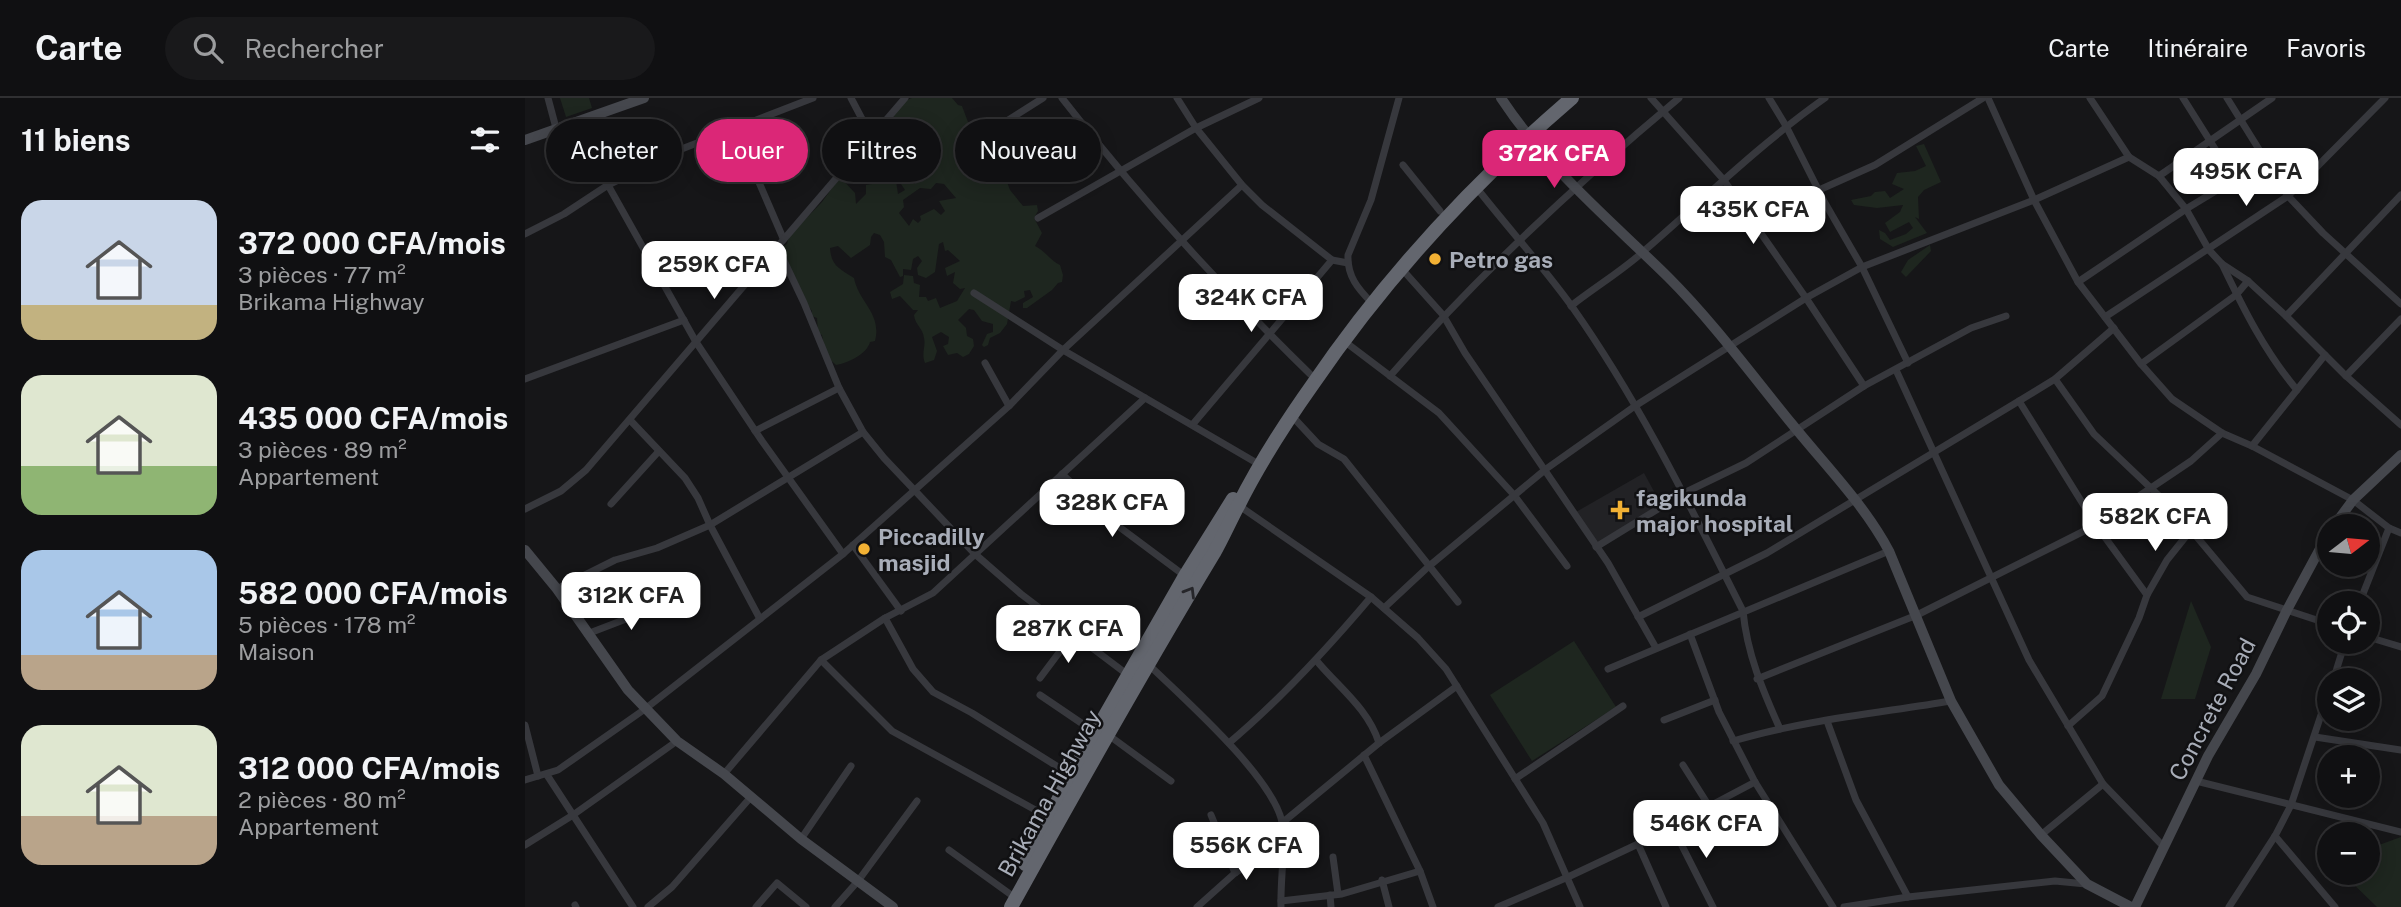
<!DOCTYPE html>
<html lang="fr">
<meta charset="utf-8">
<style>
body{margin:0;font-family:"Public Sans",sans-serif;background:#19191b;color:#f1f3f6;height:100vh;display:flex;flex-direction:column;font-size:26px;white-space:nowrap}
*{box-sizing:border-box;margin:0}
p{font-size:23px;color:#9c9d9f}
.icon{flex:none;width:38px;height:38px;fill:none;stroke:currentColor;stroke-width:2;stroke-linecap:round;stroke-linejoin:round}
.map{position:relative;flex:1;overflow:hidden}
.sheet{display:flex;flex-direction:column;background:#101012;width:525px}
.sheet>*{flex:none}
.top-card{position:absolute;left:21px;top:21px;width:665px;height:63px;display:flex;gap:14px}
.needle{width:46px;rotate:74deg}
.tools{position:absolute;left:1792px;top:416px;display:grid;gap:14px}
.tools a{display:grid;place-items:center;width:63px;height:63px;border-radius:50%;background:#101012;box-shadow:0 4px 18px #0003,0 0 0 2px #303032;font-size:35px}
.price{position:absolute;translate:-50% -60px;padding:0 16px;border-radius:14px;background:#fff;color:#222;font-size:23px;line-height:46px;filter:drop-shadow(0 2px 4px #0008)}
.price::after{content:'';position:absolute;left:50%;top:42px;width:21px;height:16px;margin-left:-10px;background:inherit;clip-path:polygon(0 0,100% 0,50% 100%)}
.price.current{background:#db2777;color:#fff}
ul{padding:0;list-style:none}
li{display:flex;align-items:center;gap:21px;height:175px;padding:0 21px}
li span{display:grid;place-items:center;flex:none;width:196px;height:140px;border-radius:21px;color:#555}
li>.icon{margin-inline-start:auto}
span .icon{width:84px;height:84px;fill:#fffc;stroke-width:1}
li b{font-size:30px}
h2{display:flex;justify-content:space-between;align-items:center;height:84px;padding:0 21px;font-size:30px}
.pill{padding:0 24px;border-radius:32px;background:#101012;box-shadow:0 4px 18px #0003,0 0 0 2px #303032;font-size:24px;line-height:63px}
.pill.current{background:#db2777;color:#fff}
header{display:flex;align-items:center;gap:42px;box-sizing:border-box;height:98px;padding:0 35px;background:#101012;border-bottom:2px solid #303032}
header strong{font-size:33px}
nav{display:flex;gap:38px;margin-inline-start:auto;font-size:24px}
.search{width:490px;height:63px;background:#19191b;display:flex;align-items:center;gap:18px;box-sizing:border-box;padding:0 24px;border-radius:38px;color:#9c9d9f;font-size:26px}
main{display:flex;flex:1;min-height:0}
.map>svg:first-child{display:block}
.built{fill:#222225}
.green{fill:#1e261f;fill-rule:evenodd}
.lines{fill:none;stroke-linecap:round;stroke-linejoin:round}
.street{stroke:#37383d;stroke-width:7}
.secondary{stroke:#45474d;stroke-width:10}
.highway{stroke:#63666e;stroke-width:14}
.oneway{stroke:#26262a}
.poi-dot{fill:#f2b134;stroke:#111113;stroke-width:2.5}
.labels{text-anchor:middle;dominant-baseline:central;stroke-width:5;stroke-linejoin:round;paint-order:stroke}
.poi-label{font-size:23px;font-weight:bold;fill:#a8adb8;stroke:#111113;text-anchor:start}
.street-label{font-size:23px;fill:#a8adb8;stroke:#111113}
</style>
<header>
<strong>Carte</strong>
<div class="search"><svg class="icon" aria-label="search" viewBox="0 0 24 24"><circle cx="10" cy="10" r="6"/><path d="M15 15l6 6"/></svg>Rechercher</div>
<nav><a>Carte</a><a>Itinéraire</a><a>Favoris</a></nav>
</header>
<main>
<section class="sheet">
<h2>11 biens<svg class="icon" aria-label="filters" viewBox="0 0 24 24"><path d="M4 7h16M4 17h16"/><circle cx="9" cy="7" r="2"/><circle cx="15" cy="17" r="2"/></svg></h2>
<ul>
<li><span style="background:linear-gradient(#c9d6e8 75%,#c2b280 0)"><svg class="icon" aria-label="home" viewBox="0 0 24 24"><path d="M3 11l9-7 9 7M6 9v11h12V9"/></svg></span><div><b>372 000 CFA/mois</b><p>3 pièces · 77 m²</p><p>Brikama Highway</p></div></li>
<li><span style="background:linear-gradient(#dfe7d0 65%,#8fb573 0)"><svg class="icon" aria-label="home" viewBox="0 0 24 24"><path d="M3 11l9-7 9 7M6 9v11h12V9"/></svg></span><div><b>435 000 CFA/mois</b><p>3 pièces · 89 m²</p><p>Appartement</p></div></li>
<li><span style="background:linear-gradient(#a9c7e8 75%,#b9a48a 0)"><svg class="icon" aria-label="home" viewBox="0 0 24 24"><path d="M3 11l9-7 9 7M6 9v11h12V9"/></svg></span><div><b>582 000 CFA/mois</b><p>5 pièces · 178 m²</p><p>Maison</p></div></li>
<li><span style="background:linear-gradient(#dfe7d0 65%,#b9a48a 0)"><svg class="icon" aria-label="home" viewBox="0 0 24 24"><path d="M3 11l9-7 9 7M6 9v11h12V9"/></svg></span><div><b>312 000 CFA/mois</b><p>2 pièces · 80 m²</p><p>Appartement</p></div></li>
</ul>
</section>
<div class="map">
<svg width="1876" height="809" viewBox="0 0 1876 809">
<rect width="100%" height="100%" fill="#161618"/>
<polygon class="built" points="1119,375 1138,410 1071,448 1051,414"/>
<g class="green">
<polygon points="35,0 64,0 67,10 41,19"/>
<path d="M387,0H427L433,7L437,8L443,24L457,35V43L461,46V54L466,60L470,75L480,79L485,92L498,108L512,107L513,113L509,120L517,135L510,148C519,152 526,163 535,167L538,177L537,184L533,185L527,192L502,210H498V205L508,199L505,192L499,193L500,199L490,204L486,203L482,226L475,235L465,240L463,247L459,249L457,247L462,236L468,234V226L457,223L449,212L444,211L433,222L441,230L442,238L448,241L449,248L444,256L438,259L432,255L423,257L418,248L423,246L424,239L416,234L407,239L412,253L409,262L400,265C396,255 401,249 399,240C398,230 390,227 389,217L393,212H388L375,198L367,201L365,194L378,186L379,177L388,178L389,185L395,187L394,199H401L403,203L411,200L415,210L432,203L440,190L435,191L428,185L430,174L422,178L420,170L435,163L423,152L420,153L418,144L414,146L410,174L401,180L393,177L392,170L397,163L393,158L388,161L386,172L378,171V178L375,179L366,162L360,159L359,144L355,137L349,135L346,139L345,147L326,160L313,148L305,150C306,168 315,171 329,180C334,205 357,215 350,243L345,244C342,256 323,265 311,267L301,258L297,237L293,235L292,220L287,218V213L274,195L270,194C267,181 257,160 257,149L262,146L264,138L297,104L315,79L330,95L331,106L341,96V87L347,86L349,78L359,72L360,63C347,54 339,64 329,72L325,68L346,48L358,28L366,23L377,4ZM401,47L402,56L408,60L409,69L389,86L383,75L374,83L380,92L373,96L370,77L376,69L385,71L396,63L393,50ZM411,85L419,86L431,100L414,103L420,113L416,117L409,111L395,118L396,122L393,125L388,121L384,128L374,115L379,109L378,102L395,90L406,91Z"/>
<polygon points="1399,46 1416,84 1399,92 1393,99 1394,121 1390,119 1402,135 1368,149 1355,141 1354,132 1360,135 1365,142 1381,136 1388,130 1384,124 1365,134 1360,125 1375,114 1378,107 1352,110 1329,107 1326,102 1346,98 1350,94 1360,93 1365,100 1379,91 1367,86 1372,75 1390,73 1401,68 1391,48"/>
<polygon points="1405,147 1406,153 1381,179 1376,174 1383,162"/>
<polygon points="1666,503 1686,549 1670,601 1636,601"/>
<polygon points="1049,543 1091,609 1007,663 965,597"/>
<polygon points="1876,739 1876,809 1852,809 1817,775 1843,775 1843,751"/>
</g>
<g class="lines">
<g class="street">
<polyline points="23,0 31,30"/>
<polyline points="326,0 346,38"/>
<path d="M537,0C612,97 697,190 785,276"/>
<polyline points="652,0 671,30 717,87 737,107 807,162 823,165"/>
<polyline points="1126,0 1198,81 1281,200 1339,288"/>
<polyline points="1244,0 1261,28 1300,105 1337,169 1383,265"/>
<polyline points="1463,0 1509,102 1553,184 1616,266 1647,301 1697,335 1727,348 1828,402 1864,430 1876,435"/>
<polyline points="1565,0 1604,59 1634,78 1661,111 1684,152 1697,166 1723,183 1761,218 1821,278 1876,327"/>
<polyline points="1658,0 1709,81"/>
<polyline points="1702,0 1763,98 1798,135 1876,206"/>
<polyline points="53,23 74,71 171,244 237,343 318,456"/>
<polyline points="211,31 258,140"/>
<polyline points="455,40 518,0"/>
<polyline points="878,67 915,113"/>
<polyline points="1634,78 1747,0"/>
<path d="M951,89C983,130 1018,168 1048,210C1115,305 1166,410 1218,513C1222,556 1238,593 1255,631"/>
<polyline points="1294,92 1350,67 1458,0"/>
<polyline points="513,120 671,30 734,0"/>
<polyline points="0,136 39,116 83,87 154,52 288,0"/>
<polyline points="252,148 279,205 314,290 338,334 359,360 450,456 496,496 603,577"/>
<path d="M1697,166C1719,212 1740,254 1772,292"/>
<polyline points="876,170 918,217 940,255 1083,465 1131,550"/>
<polyline points="1553,184 1661,111 1740,63"/>
<polyline points="449,195 538,252 730,364"/>
<path d="M847,205C833,191 822,178 823,157L846,102L874,0"/>
<path d="M1046,208C1070,189 1097,173 1119,153C1179,101 1235,46 1300,0"/>
<polyline points="1761,218 1876,97"/>
<polyline points="1580,219 1763,98 1860,0"/>
<polyline points="819,243 914,315 989,397 1042,468"/>
<polyline points="460,265 484,308"/>
<polyline points="1616,266 1711,197 1723,183"/>
<polyline points="1371,272 1504,562 1578,686 1639,749"/>
<path d="M865,278C953,177 1051,86 1154,0"/>
<polyline points="1821,278 1876,221"/>
<polyline points="0,281 159,222"/>
<polyline points="1530,281 1569,336 1651,414 1722,499 1804,526"/>
<polyline points="1494,303 1571,427 1622,497 1614,520 1577,598 1543,628"/>
<polyline points="767,318 793,346 819,361 933,504"/>
<polyline points="105,322 160,380 173,400 185,427 235,521"/>
<polyline points="668,326 807,162"/>
<polyline points="230,333 314,290"/>
<polyline points="1727,348 1800,257"/>
<polyline points="537,376 593,428 660,478"/>
<polyline points="86,406 134,353"/>
<polyline points="713,407 846,499 893,540 921,571 1018,725 1055,809"/>
<polyline points="0,411 36,393 61,372 380,0"/>
<polyline points="328,447 376,513"/>
<polyline points="1071,449 1159,395 1221,365 1339,288 1446,230 1481,218"/>
<polyline points="32,491 90,462 132,450 185,427 338,334"/>
<polyline points="1622,497 1642,462 1666,432"/>
<polyline points="1834,506 1864,430"/>
<polyline points="859,510 903,469 1021,371 1110,308 1281,200 1337,169 1509,102 1604,59"/>
<polyline points="1113,519 1242,455 1494,303 1530,281 1589,230"/>
<polyline points="360,520 388,571 408,594 447,615 546,677"/>
<polyline points="62,536 140,506"/>
<polyline points="1165,536 1194,614 1230,684 1308,809"/>
<polyline points="1843,539 1876,549"/>
<polyline points="296,562 367,633 523,719"/>
<path d="M791,562C813,589 843,610 854,645"/>
<path d="M623,566C658,600 747,678 757,724C761,746 755,784 756,809"/>
<polyline points="1083,571 1364,453"/>
<polyline points="515,580 548,536"/>
<polyline points="1232,581 1392,517 1571,427 1666,363 1697,335"/>
<polyline points="1808,583 1820,544"/>
<polyline points="515,597 571,635"/>
<polyline points="1139,622 1190,602"/>
<polyline points="1302,623 1331,702 1383,799"/>
<polyline points="0,627 13,678"/>
<polyline points="582,636 646,683"/>
<polyline points="1790,639 1876,652"/>
<path d="M1208,643C1279,622 1354,615 1426,603"/>
<path d="M704,645C756,601 802,551 846,499"/>
<polyline points="839,657 895,773 908,809"/>
<polyline points="1158,667 1184,708"/>
<polyline points="199,676 296,562 360,520 408,495 620,300"/>
<polyline points="22,677 108,809"/>
<polyline points="990,681 1098,608"/>
<polyline points="0,682 33,672 120,611 318,456 484,308 538,252 717,87"/>
<polyline points="1671,683 1876,734"/>
<polyline points="686,717 710,775"/>
<polyline points="757,725 854,645 932,588"/>
<polyline points="1147,728 1188,809"/>
<polyline points="1516,737 1578,686"/>
<polyline points="1750,738 1810,809"/>
<polyline points="276,741 326,668"/>
<polyline points="1113,746 1141,809"/>
<polyline points="0,747 48,717 152,643"/>
<polyline points="424,752 485,796"/>
<polyline points="808,759 813,796"/>
<polyline points="857,782 864,809"/>
<polyline points="805,797 806,809"/>
<polyline points="756,803 817,796 895,773"/>
<polyline points="50,807 51,809"/>
<polyline points="123,809 147,789 225,700"/>
<polyline points="231,809 252,785 281,809"/>
<polyline points="310,809 333,783 392,703"/>
<polyline points="672,809 710,775 757,744"/>
<polyline points="973,809 1043,779 1113,746 1230,684"/>
<polyline points="1319,809 1383,799 1530,783 1561,786"/>
<polyline points="1704,809 1750,738 1766,707 1804,593"/>
</g>
<g class="secondary">
<path d="M976,0C1022,70 1084,121 1143,179C1188,224 1227,277 1267,326C1300,367 1339,406 1364,453L1426,603L1474,687L1516,737L1562,786L1606,809"/>
<polyline points="0,42 119,0"/>
<polyline points="1808,429 1828,402 1876,357"/>
<polyline points="0,452 32,491 103,592 152,643 199,676 276,741 368,809"/>
<polyline points="1610,809 1683,658 1731,576 1762,512 1804,434"/>
</g>
<g class="highway">
<polyline points="500,766 546,677 660,478 708,401"/>
<path d="M486,809C552,690 619,571 689,455C698,439 705,423 713,408C734,366 761,324 788,286C861,179 949,84 1047,0"/>
</g>
</g>
<defs><path id="oneway-chevron" d="M-2-3.5L2.5 0L-2 3.5" fill="none" stroke-width="1.6" stroke-linecap="round" stroke-linejoin="round" transform="scale(1.75)"/></defs>
<use class="oneway" href="#oneway-chevron" transform="translate(665 494) rotate(-59)"/>
<g class="poi-dot">
<circle cx="910" cy="161" r="7"/>
<path d="M1091.5 401.5h7v7h7v7h-7v7h-7v-7h-7v-7h7z"/>
<circle cx="339" cy="451" r="7"/>
</g>
<g class="labels">
<g class="poi-label">
<text x="924" y="161">Petro gas</text>
<text x="1111" y="399">fagikunda<tspan x="1111" dy="26">major hospital</tspan></text>
<text x="353" y="438">Piccadilly<tspan x="353" dy="26">masjid</tspan></text>
</g>
<g class="street-label">
<text transform="translate(1687 611) rotate(-62)">Concrete Road</text>
<text transform="translate(524 695) rotate(-61)">Brikama Highway</text>
</g>
</g>
</svg>
<div class="tools">
<a><svg class="needle" viewBox="-14 -14 28 28"><path d="M0-13l5 13h-10z" fill="#e53935"/><path d="M0 13l5-13h-10z" fill="#9c9d9f"/></svg></a>
<a><svg class="icon" aria-label="locate" viewBox="0 0 24 24"><circle cx="12" cy="12" r="6"/><path d="M12 2v4M12 18v4M2 12h4M18 12h4"/></svg></a>
<a><svg class="icon" aria-label="layers" viewBox="0 0 24 24"><path d="M12 4l9 5-9 5-9-5zM3 14l9 5 9-5"/></svg></a>
<a>+</a>
<a>−</a>
</div>
<b class="price current" style="left:1029px;top:92px">372K CFA</b>
<b class="price" style="left:1721px;top:110px">495K CFA</b>
<b class="price" style="left:1228px;top:148px">435K CFA</b>
<b class="price" style="left:189px;top:203px">259K CFA</b>
<b class="price" style="left:726px;top:236px">324K CFA</b>
<b class="price" style="left:587px;top:441px">328K CFA</b>
<b class="price" style="left:1630px;top:455px">582K CFA</b>
<b class="price" style="left:106px;top:534px">312K CFA</b>
<b class="price" style="left:543px;top:567px">287K CFA</b>
<b class="price" style="left:1181px;top:762px">546K CFA</b>
<b class="price" style="left:721px;top:784px">556K CFA</b>
<div class="top-card">
<a class="pill">Acheter</a>
<a class="pill current">Louer</a>
<a class="pill">Filtres</a>
<a class="pill">Nouveau</a>
</div>
</div>
</main>
